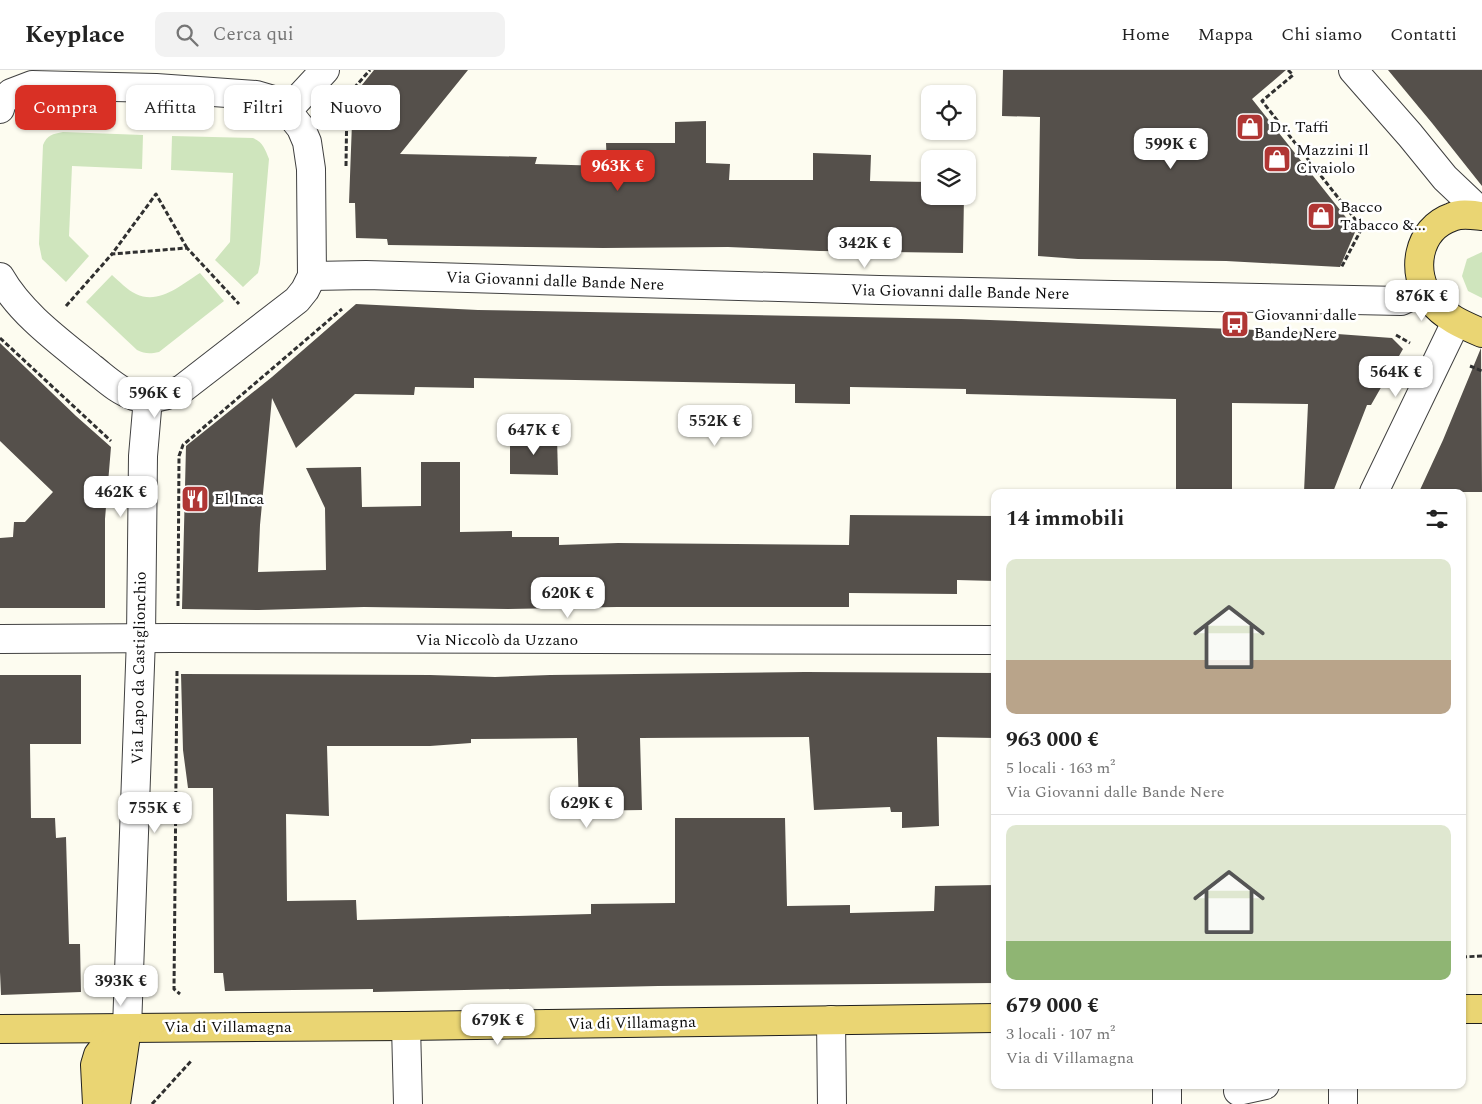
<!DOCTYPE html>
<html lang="it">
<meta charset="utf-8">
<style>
body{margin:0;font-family:Spectral,serif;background:#f2f2f2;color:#222;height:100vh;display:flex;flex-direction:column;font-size:19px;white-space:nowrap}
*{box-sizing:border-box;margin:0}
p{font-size:16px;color:#767676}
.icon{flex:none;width:28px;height:28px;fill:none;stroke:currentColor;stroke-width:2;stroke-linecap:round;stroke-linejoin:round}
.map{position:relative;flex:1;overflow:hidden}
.sheet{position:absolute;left:991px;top:419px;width:475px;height:600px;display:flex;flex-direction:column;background:#fff;border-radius:10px;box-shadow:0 1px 4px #0004}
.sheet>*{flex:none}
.top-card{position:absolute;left:15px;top:15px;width:475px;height:45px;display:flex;gap:10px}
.fabs{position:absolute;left:921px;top:15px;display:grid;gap:10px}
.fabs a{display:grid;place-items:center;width:55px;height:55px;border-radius:10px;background:#fff;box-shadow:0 1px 4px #0004;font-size:25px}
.price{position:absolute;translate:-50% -42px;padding:0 11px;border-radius:10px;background:#fff;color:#222;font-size:16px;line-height:32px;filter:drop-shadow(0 1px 2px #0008)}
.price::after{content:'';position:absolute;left:50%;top:30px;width:15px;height:11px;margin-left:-8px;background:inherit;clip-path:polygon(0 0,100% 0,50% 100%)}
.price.on{background:#d93025;color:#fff}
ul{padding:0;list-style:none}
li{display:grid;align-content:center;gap:10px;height:265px;padding:0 15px}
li+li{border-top:1px solid #e0e0e0}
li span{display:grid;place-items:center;height:155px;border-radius:10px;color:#555}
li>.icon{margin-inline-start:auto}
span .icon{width:90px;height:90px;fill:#fffc;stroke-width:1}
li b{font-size:21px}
h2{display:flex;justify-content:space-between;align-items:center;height:60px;padding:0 15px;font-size:21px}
.tag{padding:0 18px;border-radius:10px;background:#fff;box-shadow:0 1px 4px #0004;font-size:18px;line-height:45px}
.tag.on{background:#d93025;color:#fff}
header{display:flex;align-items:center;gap:30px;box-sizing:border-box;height:70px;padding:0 25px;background:#fff;border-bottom:1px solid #e0e0e0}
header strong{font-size:24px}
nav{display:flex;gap:28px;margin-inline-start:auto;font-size:18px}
.search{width:350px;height:45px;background:#f2f2f2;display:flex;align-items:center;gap:12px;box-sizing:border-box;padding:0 18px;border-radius:10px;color:#767676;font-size:19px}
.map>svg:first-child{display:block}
.green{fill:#cfe5bd}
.building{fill:#55504b}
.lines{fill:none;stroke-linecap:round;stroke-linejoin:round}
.minor-casing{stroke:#414141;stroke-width:30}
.major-casing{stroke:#1f1f1f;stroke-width:30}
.path{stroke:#303030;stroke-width:3;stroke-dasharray:5 2.5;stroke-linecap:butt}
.minor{stroke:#fff;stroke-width:28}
.major{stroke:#ead573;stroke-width:28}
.labels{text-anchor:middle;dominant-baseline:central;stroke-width:5;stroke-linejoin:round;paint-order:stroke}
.poi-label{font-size:16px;fill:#0e0e0e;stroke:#fff;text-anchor:start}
.street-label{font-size:16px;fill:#0e0e0e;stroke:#fff}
</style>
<header>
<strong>Keyplace</strong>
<div class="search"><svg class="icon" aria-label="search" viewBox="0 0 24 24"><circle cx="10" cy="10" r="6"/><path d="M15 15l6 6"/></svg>Cerca qui</div>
<nav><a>Home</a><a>Mappa</a><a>Chi siamo</a><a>Contatti</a></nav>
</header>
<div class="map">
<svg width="1482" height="1034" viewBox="0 0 1482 1034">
<rect width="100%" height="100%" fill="#fdfcf0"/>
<g class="green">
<path d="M63,62L143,65L142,99L72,96L69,166L89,186L66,212L42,189L39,174L43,75C47,65 53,64 63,62Z"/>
<path d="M172,66L253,68C263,72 265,79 269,89L260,194L258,203L243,217L215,190L230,172L233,103L171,100Z"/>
<polygon points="1482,182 1482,228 1468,221 1462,206 1467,189"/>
<path d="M200,203L224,231L159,282C150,284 145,284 137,280L86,232L112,205C119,211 127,220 136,224C159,235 181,215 200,203Z"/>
</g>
<g class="building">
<polygon points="374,0 468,0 400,84 537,87 535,94 607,96 606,73 675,73 675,52 706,51 706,93 730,94 729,110 813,110 813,83 871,85 870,111 930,112 930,126 964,126 963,183 820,181 728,177 603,178 388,175 387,169 356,168 355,133 349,133 353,26"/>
<polygon points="1003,0 1286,0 1252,29 1356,160 1340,197 1226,191 1078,189 1038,186 1040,47 1002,46"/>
<polygon points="1388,0 1482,0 1482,116 1432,53"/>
<polygon points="356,234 478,240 961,249 1310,262 1392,268 1403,279 1371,335 1367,335 1333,422 1304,422 1308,334 1232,333 1232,422 1176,422 1176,329 966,324 966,319 850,317 850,334 795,333 795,314 474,308 474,318 415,317 414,325 355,324 296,378 272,328 260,455 258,502 326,500 325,438 306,398 361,397 362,437 421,436 421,392 460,392 460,462 512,461 512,467 559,467 559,475 618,473 849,475 850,445 995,446 995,511 957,510 957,524 849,523 849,537 617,537 508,539 364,537 259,540 182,539 186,376 272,307"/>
<polygon points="0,273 76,346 111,377 105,449 105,538 0,538 0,468 13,467 14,452 25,452 53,422 0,371"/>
<polygon points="1481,278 1482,422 1419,422 1443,370"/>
<polygon points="510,367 557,367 558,405 510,404"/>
<polygon points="805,602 995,603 995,668 937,667 939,756 902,758 902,742 891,742 890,737 814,740 809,667 640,668 642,740 579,741 577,668 471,669 471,673 430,676 327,676 329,746 286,744 287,831 356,830 357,850 591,844 591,834 675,833 675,748 785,748 787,836 850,835 850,843 934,841 935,816 995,815 995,913 658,916 373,922 373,919 225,921 223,903 214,903 213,718 188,718 183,680 181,604 430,605 495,607 550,605"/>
<polygon points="0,605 81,605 81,674 30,674 31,748 55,748 56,768 66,767 69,874 80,874 81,922 1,925 0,902"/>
</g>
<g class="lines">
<defs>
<g id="minor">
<polyline points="1353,0 1410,65 1445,108 1482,143"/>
<path d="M0,39L2,32L11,23L32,15L156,18L256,25L273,30L293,48L301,58L307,72L311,99L312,206L305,220L297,230L182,319C166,327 151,331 134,326C118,321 105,308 92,298C59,271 21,244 0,207"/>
<polyline points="287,41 325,0"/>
<polyline points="312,206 366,205 879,220 1401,231 1425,220"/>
<polyline points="1374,422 1456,252"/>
<polyline points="0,569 173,568 995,570"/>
<polyline points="831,950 832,1034"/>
<polyline points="406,956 408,1034"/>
<polyline points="127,958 141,568 143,386 148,328"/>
<polyline points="1343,1015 1343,1034"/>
<polyline points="1238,1021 1265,1015"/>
<polyline points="1167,1034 1167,1015"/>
</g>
<g id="major">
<path d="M1482,146C1472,145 1461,143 1452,147C1417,159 1410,203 1431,230C1444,247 1463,255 1482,263"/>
<polyline points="1462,939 1482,939"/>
<polyline points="0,959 406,956 995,948"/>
<polyline points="97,1034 95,995 98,985 105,976 116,970 127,958 116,1034"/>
</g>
</defs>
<use href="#minor" class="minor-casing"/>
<use href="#major" class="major-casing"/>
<g class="path">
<polyline points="1288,0 1293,5 1262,31 1362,158 1341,198"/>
<polyline points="354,18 370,0"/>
<polyline points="346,96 347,27"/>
<polyline points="187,178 156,124 112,184 187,178 239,234"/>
<polyline points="66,236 112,184"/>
<polyline points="1396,265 1410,273"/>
<polyline points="0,268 111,371"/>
<polyline points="1470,296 1482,301"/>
<polyline points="178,536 179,386 183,375 342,239"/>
<polyline points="177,601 174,919 180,924"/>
<polyline points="1462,887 1482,886"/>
<polyline points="152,1034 192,990"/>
</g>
<use href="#minor" class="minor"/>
<use href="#major" class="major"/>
</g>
<defs>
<symbol id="shop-square" viewBox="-11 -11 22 22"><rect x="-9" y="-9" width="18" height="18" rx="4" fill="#b03634" stroke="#fff"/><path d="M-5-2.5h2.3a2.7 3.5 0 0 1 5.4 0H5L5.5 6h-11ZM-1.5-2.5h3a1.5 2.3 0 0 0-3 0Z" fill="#fff"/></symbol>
<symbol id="bus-square" viewBox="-11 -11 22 22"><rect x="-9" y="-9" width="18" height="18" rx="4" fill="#b03634" stroke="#fff"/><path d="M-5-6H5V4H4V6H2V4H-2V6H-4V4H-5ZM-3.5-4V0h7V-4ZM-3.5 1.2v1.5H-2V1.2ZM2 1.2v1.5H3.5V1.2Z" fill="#fff"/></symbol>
<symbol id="restaurant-square" viewBox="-11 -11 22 22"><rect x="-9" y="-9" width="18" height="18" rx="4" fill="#b03634" stroke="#fff"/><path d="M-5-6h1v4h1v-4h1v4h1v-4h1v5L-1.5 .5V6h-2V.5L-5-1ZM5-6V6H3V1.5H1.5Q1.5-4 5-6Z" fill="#fff"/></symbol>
</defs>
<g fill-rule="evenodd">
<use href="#shop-square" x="1234" y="41" width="32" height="32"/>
<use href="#shop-square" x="1261" y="73" width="32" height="32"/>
<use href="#shop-square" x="1305" y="130" width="32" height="32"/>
<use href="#bus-square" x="1219" y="238" width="32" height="32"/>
<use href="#restaurant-square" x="179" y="413" width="32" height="32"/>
</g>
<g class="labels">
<g class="poi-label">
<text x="1269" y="57">Dr. Taffi</text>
<text x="1296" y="80">Mazzini Il<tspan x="1296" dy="18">Civaiolo</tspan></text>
<text x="1340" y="137">Bacco<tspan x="1340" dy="18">Tabacco &amp;...</tspan></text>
<text x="1254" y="245">Giovanni dalle<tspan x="1254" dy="18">Bande Nere</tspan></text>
<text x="214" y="429">El Inca</text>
</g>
<g class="street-label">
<text transform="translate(555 211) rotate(2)">Via Giovanni dalle Bande Nere</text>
<text transform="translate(960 222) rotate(1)">Via Giovanni dalle Bande Nere</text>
<text x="497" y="570">Via Niccolò da Uzzano</text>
<text transform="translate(139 598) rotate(-89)">Via Lapo da Castiglionchio</text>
<text transform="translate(632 953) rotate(-1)">Via di Villamagna</text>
<text x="228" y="957">Via di Villamagna</text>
</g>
</g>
</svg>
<div class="fabs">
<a><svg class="icon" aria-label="locate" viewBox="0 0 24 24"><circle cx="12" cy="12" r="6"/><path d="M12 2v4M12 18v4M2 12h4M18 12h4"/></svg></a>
<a><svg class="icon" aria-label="layers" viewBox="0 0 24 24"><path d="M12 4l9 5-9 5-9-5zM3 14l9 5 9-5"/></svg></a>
</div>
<b class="price" style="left:1171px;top:100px">599K €</b>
<b class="price on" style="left:618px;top:122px">963K €</b>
<b class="price" style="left:865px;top:199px">342K €</b>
<b class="price" style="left:1422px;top:252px">876K €</b>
<b class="price" style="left:1396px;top:328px">564K €</b>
<b class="price" style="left:155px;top:349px">596K €</b>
<b class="price" style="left:715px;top:377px">552K €</b>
<b class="price" style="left:534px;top:386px">647K €</b>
<b class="price" style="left:121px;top:448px">462K €</b>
<b class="price" style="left:568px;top:549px">620K €</b>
<b class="price" style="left:587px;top:759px">629K €</b>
<b class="price" style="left:155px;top:764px">755K €</b>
<b class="price" style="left:121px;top:937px">393K €</b>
<b class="price" style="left:498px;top:976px">679K €</b>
<div class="top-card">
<a class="tag on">Compra</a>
<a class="tag">Affitta</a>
<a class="tag">Filtri</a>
<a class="tag">Nuovo</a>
</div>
<section class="sheet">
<h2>14 immobili<svg class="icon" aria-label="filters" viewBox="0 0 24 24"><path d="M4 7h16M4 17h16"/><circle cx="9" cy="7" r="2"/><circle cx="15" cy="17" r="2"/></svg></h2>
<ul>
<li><span style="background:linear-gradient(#dfe7d0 65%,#b9a48a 0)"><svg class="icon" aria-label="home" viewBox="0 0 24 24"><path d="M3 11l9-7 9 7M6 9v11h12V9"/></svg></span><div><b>963 000 €</b><p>5 locali · 163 m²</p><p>Via Giovanni dalle Bande Nere</p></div></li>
<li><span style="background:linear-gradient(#dfe7d0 75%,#8fb573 0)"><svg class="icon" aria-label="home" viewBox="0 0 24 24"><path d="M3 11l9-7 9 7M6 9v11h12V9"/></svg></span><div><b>679 000 €</b><p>3 locali · 107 m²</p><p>Via di Villamagna</p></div></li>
</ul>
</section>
</div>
